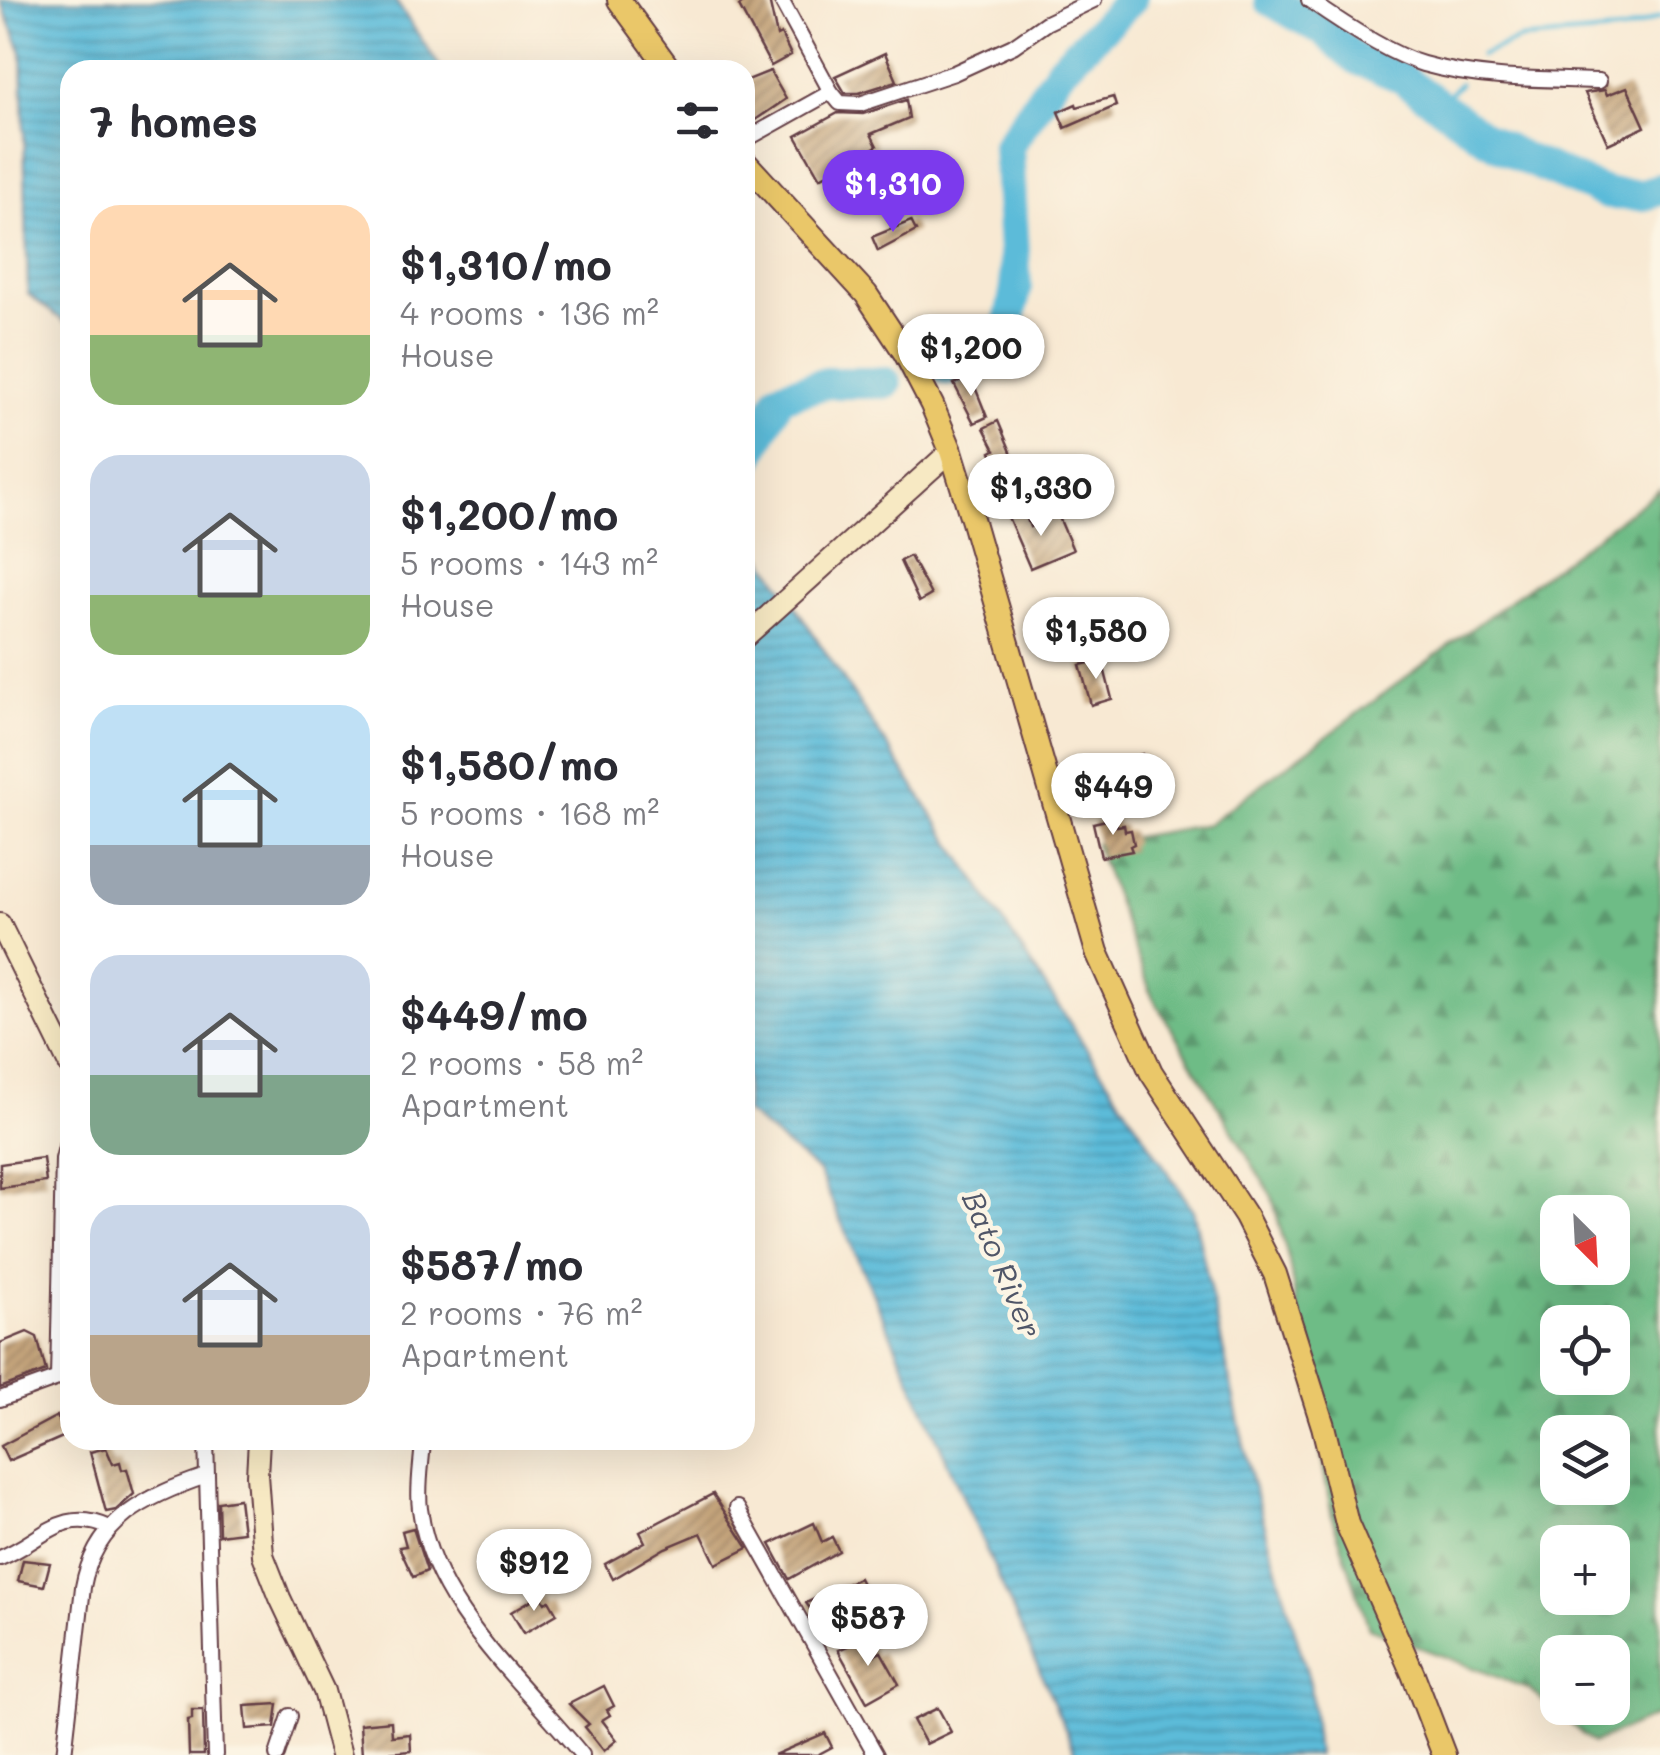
<!DOCTYPE html>
<meta charset="utf-8">
<style>
body{margin:0;font-family:Mali,sans-serif;background:#f2f2f3;color:#2b2b33;height:100vh;display:flex;flex-direction:column;font-size:38px;white-space:nowrap}
*{box-sizing:border-box;margin:0}
p{font-size:32px;color:#7c7c81}
.icon{flex:none;width:55px;height:55px;fill:none;stroke:currentColor;stroke-width:2;stroke-linecap:round;stroke-linejoin:round}
.map{position:relative;flex:1;overflow:hidden}
.details{position:absolute;left:60px;top:60px;width:695px;height:1390px;display:flex;flex-direction:column;background:#fff;border-radius:30px;box-shadow:0 10px 40px #0002}
.details>*{flex:none}
.needle{width:65px;rotate:156deg}
.buttons{position:absolute;left:1540px;top:1195px;display:grid;gap:20px}
.buttons a{display:grid;place-items:center;width:90px;height:90px;border-radius:20px;background:#fff;box-shadow:0 10px 40px #0002;font-size:50px}
.price{position:absolute;translate:-50% -85px;padding:0 22px;border-radius:35px;background:#fff;color:#222;font-size:32px;line-height:65px;filter:drop-shadow(0 2px 5px #0008)}
.price::after{content:'';position:absolute;left:50%;top:60px;width:30px;height:22px;margin-left:-15px;background:inherit;clip-path:polygon(0 0,100% 0,50% 100%)}
.price.active{background:#7c3aed;color:#fff}
ul{padding:0;list-style:none}
li{display:flex;align-items:center;gap:30px;height:250px;padding:0 30px}
li span{display:grid;place-items:center;flex:none;width:280px;height:200px;border-radius:30px;color:#555}
li>.icon{margin-inline-start:auto}
span .icon{width:120px;height:120px;fill:#fffc;stroke-width:1}
li b{font-size:42px}
h2{display:flex;justify-content:space-between;align-items:center;height:120px;padding:0 30px;font-size:42px}
.map>svg:first-child{display:block}
.forest{fill:url(#forest-firs);stroke:#5c6e58;stroke-width:2.5;fill-rule:evenodd}
.water{fill:url(#water-rules);stroke:#526d82;stroke-width:2.5}
.lines{fill:none;stroke-linecap:round;stroke-linejoin:round}
.stream{stroke:#5bbbd9;stroke-width:5}
.river{stroke:#5bbbd9;stroke-width:32}
.building{fill:url(#building-hatch)}
.street-casing{stroke:#643d44;stroke-width:18}
.secondary-casing{stroke:#643d44;stroke-width:24}
.primary-casing{stroke:#643d44;stroke-width:26}
.street{stroke:#fff;stroke-width:14}
.secondary{stroke:#f7e9c3;stroke-width:20}
.primary{stroke:#eac769;stroke-width:22}
.labels{text-anchor:middle;dominant-baseline:central;stroke-width:9;stroke-linejoin:round;paint-order:stroke}
.water-label{font-size:30px;font-style:italic;fill:#505668;stroke:#fcf5e5}
</style>
<div class="map">
<svg width="1660" height="1755" viewBox="0 0 1660 1755">
<defs>
<pattern id="forest-firs" width="22" height="20" patternUnits="userSpaceOnUse" patternTransform="scale(2.5)"><rect width="22" height="20" fill="#6ebc86"/><path d="M5 1l3.5 6h-7zM16 11l3.5 6h-7z" fill="#5c986e"/></pattern>
<pattern id="water-rules" width="6" height="5" patternUnits="userSpaceOnUse" patternTransform="scale(2.5)"><rect width="6" height="5" fill="#5bbbd9"/><path d="M0 2.5h6" fill="none" stroke="#4d97b0"/></pattern>
<pattern id="building-hatch" width="6" height="6" patternUnits="userSpaceOnUse" patternTransform="scale(2.5)"><rect width="6" height="6" fill="#c4a47c"/><path d="M-1 1l2-2M0 6l6-6M5 7l2-2" fill="none" stroke="#a18566"/></pattern>
</defs>
<rect width="100%" height="100%" fill="#fcf5e5"/>
<filter id="ink" filterUnits="userSpaceOnUse"><feTurbulence type="fractalNoise" baseFrequency=".01" numOctaves="2"/><feDisplacementMap in="SourceGraphic" scale="20" xChannelSelector="R" yChannelSelector="G"/><feConvolveMatrix kernelMatrix="1 2 1 2 8 2 1 2 1" color-interpolation-filters="sRGB"/></filter>
<filter id="wash" filterUnits="userSpaceOnUse"><feTurbulence type="fractalNoise" baseFrequency=".0048" numOctaves="4" result="noise"/><feDisplacementMap in="SourceGraphic" scale="40" xChannelSelector="R" yChannelSelector="G"/><feGaussianBlur stdDeviation="2.25" result="paint"/><feColorMatrix in="noise" values="0 0 0 0 0 0 0 0 0 0 0 0 0 0 0 0 0 1.4 0 .05"/><feComposite in="paint" operator="in"/></filter>
<g filter="url(#wash)">
<rect width="100%" height="100%" fill="#f8e9d3"/>
<path class="forest" d="M1660,489V1714L1593,1743L1529,1689L1369,1628L1332,1517L1289,1262L1272,1197L1152,996L1095,844L1208,824ZM1558,1212H1612V1268H1558ZM1558,1322H1612V1378H1558ZM1558,1432H1612V1488H1558ZM1558,1542H1612V1598H1558ZM1558,1652H1612V1708H1558Z"/>
<g class="water">
<polygon points="0,0 395,0 442,70 70,70 70,326 28,294 22,52"/>
<polygon points="745,530 1193,1210 1251,1478 1310,1683 1317,1755 1077,1755 819,1172 745,1112"/>
</g>
<g class="lines">
<g class="stream">
<polyline points="1481,55 1520,39 1623,31 1660,17"/>
<polyline points="1438,104 1460,84"/>
</g>
<g class="river">
<polyline points="1270,0 1324,31 1356,59 1401,77 1484,137 1525,159 1608,194 1644,195 1660,189"/>
<polyline points="947,369 974,362 999,342 1008,328 1016,288 1008,146 1062,67 1131,0"/>
<polyline points="745,466 780,396 827,383 886,383"/>
</g>
</g>
<g id="blocks">
<g class="building">
<polygon points="747,0 769,0 777,36 781,34 791,55 771,66 739,6"/>
<polygon points="885,53 897,81 859,93 845,93 835,76"/>
<polygon points="770,71 786,99 745,127 745,81"/>
<polygon points="1627,87 1645,127 1608,144 1585,93 1605,90 1607,95"/>
<polygon points="1113,97 1116,106 1065,128 1058,112 1076,104 1077,107"/>
<polygon points="906,100 909,118 871,134 877,146 820,178 796,136 838,113 863,114"/>
<polygon points="911,221 916,231 878,251 872,237"/>
<polygon points="971,377 987,417 974,423 954,384"/>
<polygon points="998,421 1022,478 1012,483 1004,468 998,471 991,452 995,450 984,428"/>
<polygon points="1024,511 1030,527 1058,515 1073,550 1030,568 1008,517"/>
<polygon points="910,556 931,595 919,602 900,561"/>
<polygon points="1102,660 1112,699 1091,705 1080,665"/>
<polygon points="1142,754 1148,770 1116,782 1110,765"/>
<polygon points="1115,818 1117,826 1124,825 1125,831 1131,830 1134,844 1130,846 1132,851 1101,857 1093,823"/>
<polygon points="43,1158 46,1182 0,1188 0,1164"/>
<polygon points="27,1332 37,1337 46,1371 0,1388 0,1343"/>
<polygon points="57,1416 65,1436 8,1461 1,1446"/>
<polygon points="106,1448 113,1464 120,1462 122,1470 127,1469 134,1494 116,1510 106,1512 90,1452"/>
<polygon points="713,1494 748,1548 716,1564 701,1533 665,1548 613,1579 605,1564 645,1542 640,1532"/>
<polygon points="239,1499 243,1532 219,1535 218,1502"/>
<polygon points="814,1523 822,1542 832,1537 839,1551 789,1579 770,1544"/>
<polygon points="413,1528 427,1571 413,1577 399,1547 406,1546 402,1531"/>
<polygon points="23,1560 50,1563 44,1586 18,1581"/>
<polygon points="859,1578 865,1590 819,1620 806,1603"/>
<polygon points="540,1595 545,1603 549,1600 557,1614 524,1633 511,1612"/>
<polygon points="866,1638 875,1655 881,1652 899,1684 867,1702 838,1650"/>
<polygon points="604,1686 614,1706 607,1710 610,1715 602,1720 617,1740 604,1751 585,1727 589,1724 569,1704"/>
<polygon points="278,1704 275,1727 247,1729 245,1706"/>
<polygon points="938,1708 951,1732 926,1744 913,1720"/>
<polygon points="192,1710 203,1710 204,1755 189,1755 188,1720 192,1719"/>
<polygon points="391,1721 392,1736 410,1734 411,1751 362,1755 360,1724"/>
<polygon points="825,1733 832,1747 817,1755 774,1755"/>
</g>
</g>
</g>
<g filter="url(#ink)">
<use href="#blocks" fill-opacity="0" stroke="#643d44" stroke-width="2.5"/>
<g class="lines">
<defs>
<g id="street">
<polyline points="781,0 831,92"/>
<path d="M1309,0C1339,21 1389,54 1423,64C1480,80 1541,79 1599,81"/>
<polyline points="745,140 831,92 840,103 860,104 954,73 1013,46 1046,23 1094,0"/>
<polyline points="58,1378 63,1159 70,1131"/>
<polyline points="0,1399 58,1378 70,1378"/>
<polyline points="206,1440 215,1755"/>
<path d="M423,1440C422,1462 417,1487 420,1509C432,1607 523,1682 582,1755"/>
<polyline points="737,1508 876,1755"/>
<path d="M0,1558C42,1542 61,1505 110,1528"/>
<path d="M64,1755L83,1587C95,1520 147,1496 206,1476"/>
<polyline points="277,1755 290,1716"/>
</g>
<g id="secondary">
<polyline points="745,637 951,451"/>
<polyline points="0,924 70,1066"/>
<polyline points="259,1440 257,1475 263,1555 280,1598 324,1691 341,1755"/>
</g>
<g id="primary">
<polyline points="619,0 670,70"/>
<polyline points="745,162 866,294 905,353 932,405 951,451 973,522 1097,952 1151,1072 1246,1217 1275,1274 1323,1426 1347,1524 1413,1674 1444,1755"/>
</g>
</defs>
<use href="#street" class="street-casing"/>
<use href="#secondary" class="secondary-casing"/>
<use href="#primary" class="primary-casing"/>
<use href="#street" class="street"/>
<use href="#secondary" class="secondary"/>
<use href="#primary" class="primary"/>
</g>
</g>
<g class="labels">
<g class="water-label">
<text transform="translate(1003 1264) rotate(67)">Bato River</text>
</g>
</g>
</svg>
<div class="buttons">
<a><svg class="needle" viewBox="-14 -14 28 28"><path d="M0-13l5 13h-10z" fill="#e53935"/><path d="M0 13l5-13h-10z" fill="#7c7c81"/></svg></a>
<a><svg class="icon" aria-label="locate" viewBox="0 0 24 24"><circle cx="12" cy="12" r="6"/><path d="M12 2v4M12 18v4M2 12h4M18 12h4"/></svg></a>
<a><svg class="icon" aria-label="layers" viewBox="0 0 24 24"><path d="M12 4l9 5-9 5-9-5zM3 14l9 5 9-5"/></svg></a>
<a>+</a>
<a>−</a>
</div>
<b class="price active" style="left:893px;top:235px">$1,310</b>
<b class="price" style="left:971px;top:399px">$1,200</b>
<b class="price" style="left:1041px;top:539px">$1,330</b>
<b class="price" style="left:1096px;top:682px">$1,580</b>
<b class="price" style="left:1113px;top:838px">$449</b>
<b class="price" style="left:534px;top:1614px">$912</b>
<b class="price" style="left:868px;top:1669px">$587</b>
<section class="details">
<h2>7 homes<svg class="icon" aria-label="filters" viewBox="0 0 24 24"><path d="M4 7h16M4 17h16"/><circle cx="9" cy="7" r="2"/><circle cx="15" cy="17" r="2"/></svg></h2>
<ul>
<li><span style="background:linear-gradient(#ffd9b3 65%,#8fb573 0)"><svg class="icon" aria-label="home" viewBox="0 0 24 24"><path d="M3 11l9-7 9 7M6 9v11h12V9"/></svg></span><div><b>$1,310/mo</b><p>4 rooms · 136 m²</p><p>House</p></div></li>
<li><span style="background:linear-gradient(#c9d6e8 70%,#8fb573 0)"><svg class="icon" aria-label="home" viewBox="0 0 24 24"><path d="M3 11l9-7 9 7M6 9v11h12V9"/></svg></span><div><b>$1,200/mo</b><p>5 rooms · 143 m²</p><p>House</p></div></li>
<li><span style="background:linear-gradient(#bfe0f5 70%,#9aa5b1 0)"><svg class="icon" aria-label="home" viewBox="0 0 24 24"><path d="M3 11l9-7 9 7M6 9v11h12V9"/></svg></span><div><b>$1,580/mo</b><p>5 rooms · 168 m²</p><p>House</p></div></li>
<li><span style="background:linear-gradient(#c9d6e8 60%,#7fa58c 0)"><svg class="icon" aria-label="home" viewBox="0 0 24 24"><path d="M3 11l9-7 9 7M6 9v11h12V9"/></svg></span><div><b>$449/mo</b><p>2 rooms · 58 m²</p><p>Apartment</p></div></li>
<li><span style="background:linear-gradient(#c9d6e8 65%,#b9a48a 0)"><svg class="icon" aria-label="home" viewBox="0 0 24 24"><path d="M3 11l9-7 9 7M6 9v11h12V9"/></svg></span><div><b>$587/mo</b><p>2 rooms · 76 m²</p><p>Apartment</p></div></li>
</ul>
</section>
</div>
